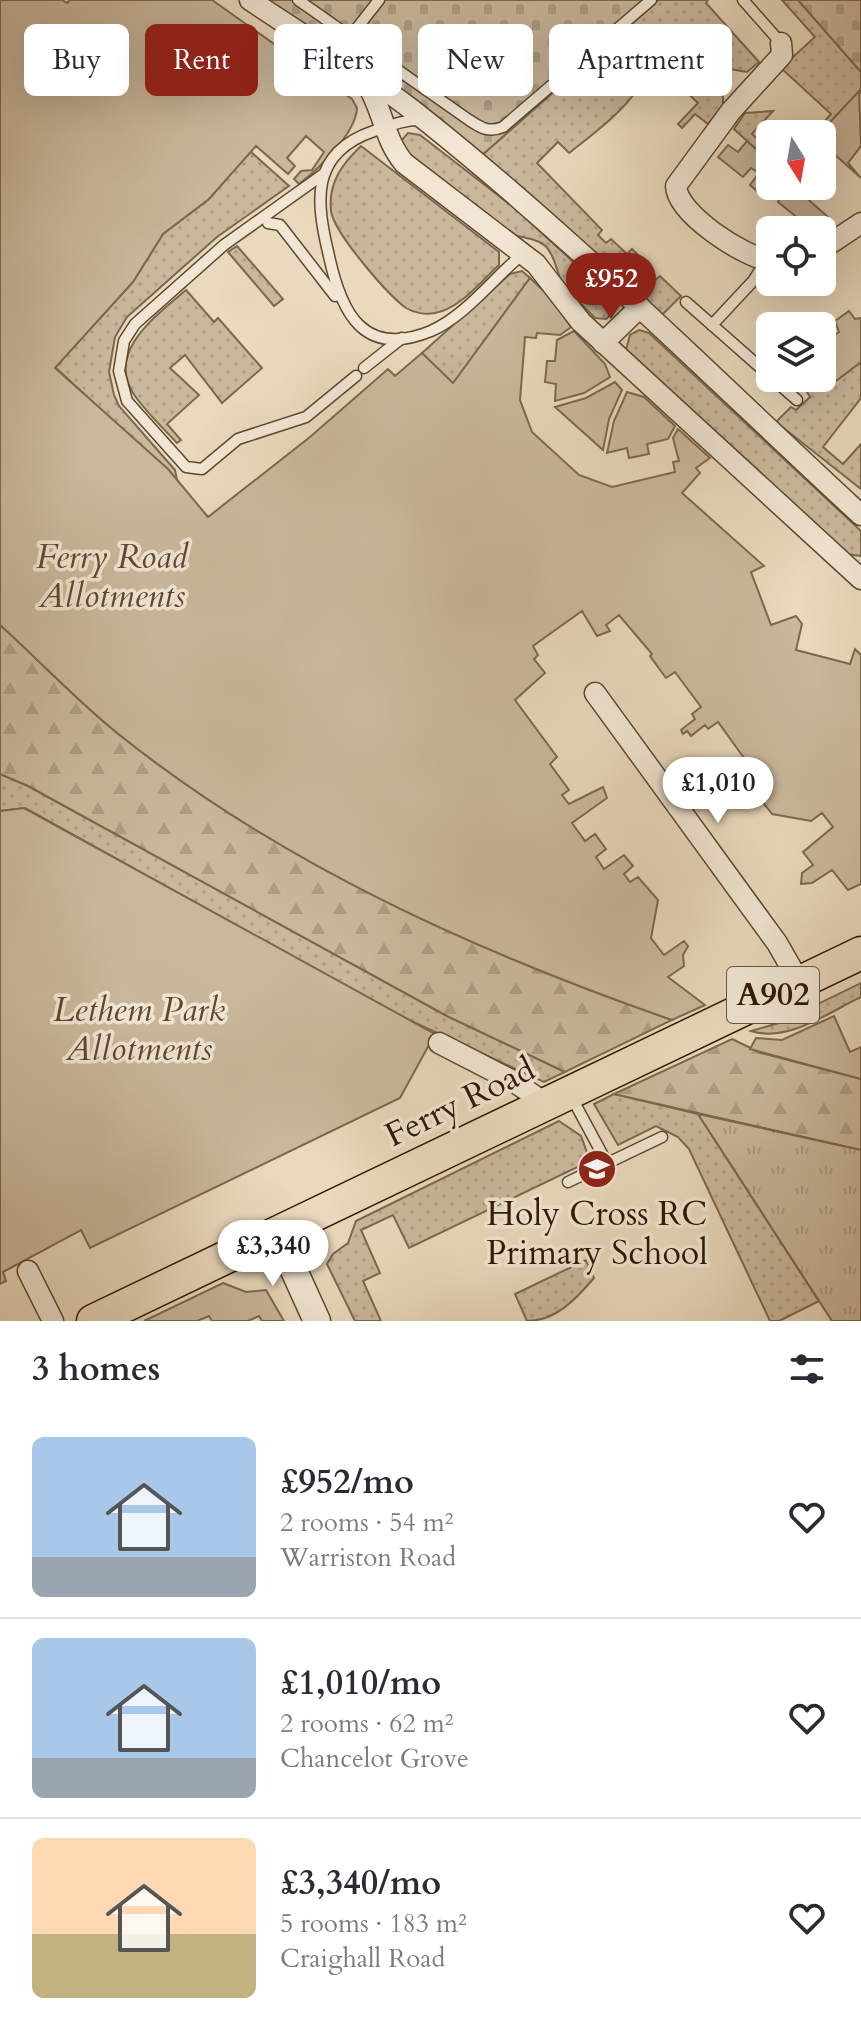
<!DOCTYPE html>
<meta charset="utf-8">
<style>
body{margin:0;font-family:Cardo,serif;background:#f2f2f3;color:#2b2b33;height:100vh;display:flex;flex-direction:column;font-size:30px;white-space:nowrap}
*{box-sizing:border-box;margin:0}
p{font-size:26px;color:#7c7c81}
.icon{flex:none;width:44px;height:44px;fill:none;stroke:currentColor;stroke-width:2;stroke-linecap:round;stroke-linejoin:round}
.map{position:relative;height:1321px;overflow:hidden}
.drawer{display:flex;flex-direction:column;background:#fff;flex:1}
.drawer>*{flex:none}
.guide{position:absolute;left:24px;top:24px;width:814px;height:72px;display:flex;gap:16px}
.needle{width:52px;rotate:169deg}
.buttons{position:absolute;left:756px;top:120px;display:grid;gap:16px}
.buttons a{display:grid;place-items:center;width:80px;height:80px;border-radius:12px;background:#fff;box-shadow:0 8px 32px #0002;font-size:40px}
.price{position:absolute;translate:-50% -68px;padding:0 18px;border-radius:28px;background:#fff;color:#222;font-size:26px;line-height:52px;filter:drop-shadow(0 2px 4px #0008)}
.price::after{content:'';position:absolute;left:50%;top:48px;width:24px;height:18px;margin-left:-12px;background:inherit;clip-path:polygon(0 0,100% 0,50% 100%)}
.price.active{background:#8f2418;color:#fff}
ul{padding:0;list-style:none}
li{display:flex;align-items:center;gap:24px;height:200px;padding:0 32px}
li+li{border-top:2px solid #e1e1e2}
li span{display:grid;place-items:center;flex:none;width:224px;height:160px;border-radius:12px;color:#555}
li>.icon{margin-inline-start:auto}
span .icon{width:96px;height:96px;fill:#fffc;stroke-width:1}
li b{font-size:34px}
h2{display:flex;justify-content:space-between;align-items:center;height:96px;padding:0 32px;font-size:34px}
.chip{padding:0 28px;border-radius:12px;background:#fff;box-shadow:0 8px 32px #0002;font-size:28px;line-height:72px}
.chip.active{background:#8f2418;color:#fff}
.map>svg:first-child{display:block}
.grass{fill:url(#grass-dots);stroke:#7d684e;stroke-width:2}
.forest{fill:url(#forest-firs);stroke:#7d684e;stroke-width:2}
.cemetery{fill:url(#cemetery-stones);stroke:#7d684e;stroke-width:2}
.park{fill:url(#park-tufts);stroke:#7d684e;stroke-width:2}
.garden{fill:#cab89d;stroke:#7d684e;stroke-width:2}
.lines{fill:none;stroke-linecap:round;stroke-linejoin:round}
.service-casing{stroke:#5e482f;stroke-width:13}
.minor-casing{stroke:#5e482f;stroke-width:23}
.tertiary-casing{stroke:#5e482f;stroke-width:29}
.primary-casing{stroke:#301800;stroke-width:35}
.service{stroke:#f1e6d4;stroke-width:10}
.minor{stroke:#f1e6d4;stroke-width:20}
.tertiary{stroke:#f1e6d4;stroke-width:26}
.primary{stroke:#e9d9bd;stroke-width:32}
.labels{text-anchor:middle;dominant-baseline:central;stroke-width:7;stroke-linejoin:round;paint-order:stroke}
.shield{fill:#f1e6d4;stroke:#6a5640;stroke-width:2}
.shield-label{font-size:32px;font-weight:bold;fill:#301800}
.park-label{font-size:34px;font-style:italic;fill:#5e482f;stroke:#f1e6d4}
.street-label{font-size:34px;fill:#301800;stroke:#f1e6d4}
.poi-label{font-size:34px;fill:#301800;stroke:#f1e6d4}
</style>
<div class="map">
<svg width="861" height="1321" viewBox="0 0 861 1321">
<defs>
<pattern id="grass-dots" width="8" height="8" patternUnits="userSpaceOnUse" patternTransform="scale(2)"><rect width="8" height="8" fill="#cab89d"/><path d="M2 2h.1M6 6h.1" fill="none" stroke="#ae9d85" stroke-width="1.8" stroke-linecap="round"/></pattern>
<pattern id="forest-firs" width="22" height="20" patternUnits="userSpaceOnUse" patternTransform="scale(2)"><rect width="22" height="20" fill="#cab89d"/><path d="M5 1l3.5 6h-7zM16 11l3.5 6h-7z" fill="#ae9d85"/></pattern>
<pattern id="cemetery-stones" width="16" height="16" patternUnits="userSpaceOnUse" patternTransform="scale(2)"><rect width="16" height="16" fill="#cab89d"/><path d="M2 7V4a2 2 0 0 1 4 0v3zM10 15v-3a2 2 0 0 1 4 0v3z" fill="#ae9d85"/></pattern>
<pattern id="park-tufts" width="24" height="20" patternUnits="userSpaceOnUse" patternTransform="scale(2)"><rect width="24" height="20" fill="#cab89d"/><path d="M3 7l-1-3M5 7V3M7 7l1-3M15 17l-1-3M17 17v-4M19 17l1-3" fill="none" stroke="#ae9d85"/></pattern>
</defs>
<rect width="100%" height="100%" fill="#e9d9bd"/>
<filter id="stains"><feTurbulence type="fractalNoise" baseFrequency=".0025" numOctaves="4"/><feColorMatrix values="0 0 0 0 .2 0 0 0 0 .09 0 0 0 0 .02 0 0 0 .5 -.17"/></filter>
<radialGradient id="worn" r=".72"><stop offset=".6" stop-color="#630" stop-opacity="0"/><stop offset="1" stop-color="#630" stop-opacity=".3"/></radialGradient>
<g class="grass">
<path d="M658,0H708L706,3L759,62L747,72L724,68L712,73L709,82L723,96V105L708,124L695,114L682,128L678,124L698,103L649,56L628,75L639,87C623,112 593,134 569,153L558,142L537,163L602,230L598,235L606,243L611,239L627,254L632,249L651,268L646,274L654,281L660,276L681,296L661,316L481,156Z"/>
<polygon points="782,0 798,0 861,72 861,92 819,134 813,134 831,114 781,68 815,37"/>
<polygon points="773,111 752,134 770,150 770,162 734,129 745,113"/>
<path d="M408,133L420,135L512,206L612,297L615,304L612,314L606,319L595,318C585,308 563,287 559,275C548,241 546,242 512,235L404,150L401,141Z"/>
<path d="M361,146L499,252V265C481,281 460,309 435,313C426,315 414,313 406,308C387,294 334,233 331,211C328,183 342,164 361,146Z"/>
<polygon points="250,151 289,186 217,237 127,317 115,337 109,372 114,395 119,406 175,470 177,480 55,367 133,282 163,234 209,199"/>
<polygon points="237,246 283,299 274,306 228,252"/>
<polygon points="522,271 530,278 453,384 422,353 510,274"/>
<path d="M186,290L214,322L218,318L262,368L222,403L185,355L170,368L199,395L167,424L181,440L177,443C163,428 147,413 135,396C104,352 157,315 186,290Z"/>
<polygon points="639,330 649,333 861,531 861,556 847,554 626,350 630,335"/>
<polygon points="861,362 861,398 823,447 843,464 861,444 861,489 776,422 791,407 796,410 810,397 807,392 819,379 828,386"/>
<polygon points="0,774 28,786 447,1016 565,1072 544,1082 396,1014 25,808 0,811"/>
<path d="M861,983V997C829,1012 788,1043 751,1031L779,1023Z"/>
<polygon points="614,1094 698,1114 819,1301 779,1321 770,1321 689,1149 678,1137 656,1126 618,1145 594,1104"/>
<polygon points="559,1121 581,1136 590,1161 409,1248 393,1215 361,1230 380,1273 363,1281 381,1321 355,1321 327,1264 333,1254 348,1243 356,1221"/>
<path d="M586,1260L594,1278C576,1299 556,1321 527,1321L515,1294Z"/>
</g>
<g class="forest">
<path d="M0,625C39,660 75,699 116,732C280,864 475,951 672,1020L565,1072L447,1016L28,786L0,774Z"/>
<polygon points="732,1039 761,1053 861,1079 861,1150 614,1094"/>
</g>
<g class="cemetery">
<polygon points="261,0 658,0 481,156"/>
<polygon points="798,0 861,0 861,72"/>
</g>
<polygon class="park" points="698,1114 861,1150 861,1321 832,1321"/>
<g class="garden">
<path d="M0,0H62L67,3L70,0H212L352,99L357,108C356,133 319,169 299,184L294,179L301,171L312,170L324,152L306,136L287,158L295,166L288,174L256,146L209,199L163,234L133,282L55,368L168,469L208,517L310,437L388,369L395,376L422,353L453,383L530,278L551,298L571,327L560,335L537,333L536,338L525,337L520,400L532,432L579,475L612,487L675,472L673,462L679,461L673,438L678,429L710,458L696,468L700,473L682,493L764,566L751,572L771,625L796,616L802,624L796,650L850,664L855,649L861,655V884L848,890L832,870L812,883L801,884L802,873L813,865L803,852L833,827L822,813L811,821L772,814L758,796L760,793L736,765L744,758L718,722L708,729L705,725L691,736L687,731L683,734L681,730L695,719L692,714L701,707L675,672L666,678L650,656L652,654L619,615L606,625L610,631L597,636L582,611L533,646L538,655L534,659L545,673L515,700L557,757L550,764L569,790L562,795L569,804L603,787L607,798L572,823L585,841L595,834L606,849L596,857L604,869L624,855L633,866L624,874L630,882L638,877L658,900L651,938L664,955L684,941L688,946L683,955L684,966L668,977L705,1005L672,1020C475,951 280,864 116,732C75,699 39,660 0,625Z"/>
<polygon points="859,91 861,146 848,163 861,178 833,153 824,163 831,170 822,181 822,134 819,134"/>
<polygon points="747,141 770,162 770,186 793,186 828,217 816,230 791,230 799,219 778,202 780,198 769,189 763,196 750,185 759,173 751,168 743,177 718,157 728,145 738,152"/>
<polygon points="849,311 855,319 861,318 861,362 828,387 818,378 822,378 822,331 826,328 834,335 839,332 835,321"/>
<polygon points="574,331 605,364 610,377 584,393 555,401 556,384 545,382 547,361 555,361 557,340"/>
<polygon points="615,382 622,390 609,419 603,450 555,407 586,398"/>
<polygon points="627,392 644,397 675,426 668,439 647,444 649,454 629,458 627,448 607,453 614,421"/>
<polygon points="24,808 435,1034 400,1098 90,1248 81,1230 3,1272 6,1281 0,1284 0,811"/>
<polygon points="834,1016 850,1052 861,1047 861,1079 750,1049 756,1038 782,1040"/>
<polygon points="223,1283 246,1292 266,1290 284,1321 262,1321 259,1316 248,1321 212,1321 209,1316 197,1321 144,1321"/>
</g>
<g class="lines">
<defs>
<g id="service">
<path d="M298,0L469,120C481,128 489,133 503,127L651,0"/>
<polyline points="743,0 781,43"/>
<polyline points="350,37 379,0"/>
<path d="M421,120C406,119 389,126 374,131C309,153 316,202 329,256C341,312 363,359 431,331C467,315 494,277 524,253"/>
<polyline points="325,173 224,245 135,324 124,341 119,371 127,401 186,467 202,469 238,439 306,417 356,376"/>
<polyline points="268,223 280,225 335,296"/>
<polyline points="686,302 770,376"/>
<polyline points="712,325 753,281 766,261"/>
<polyline points="364,368 402,338"/>
<polyline points="772,378 797,400"/>
<polyline points="572,1098 607,1163"/>
<polyline points="568,1182 662,1137"/>
</g>
<g id="minor">
<path d="M250,0C308,39 370,76 425,120C578,242 717,382 861,515"/>
<path d="M365,81C383,107 383,138 404,163L536,264L581,322L861,579"/>
<polyline points="822,249 861,223"/>
<path d="M770,261C744,257 677,214 676,186L731,111L782,55L781,43"/>
<polyline points="603,343 640,307"/>
<polyline points="595,693 777,943 800,983"/>
<polyline points="439,1043 513,1081 545,1103"/>
<polyline points="28,1271 53,1321"/>
</g>
<polyline id="tertiary" points="277,1233 317,1321"/>
<polyline id="primary" points="93,1321 861,953"/>
</defs>
<use href="#service" class="service-casing"/>
<use href="#minor" class="minor-casing"/>
<use href="#tertiary" class="tertiary-casing"/>
<use href="#primary" class="primary-casing"/>
<use href="#service" class="service"/>
<use href="#minor" class="minor"/>
<use href="#tertiary" class="tertiary"/>
<use href="#primary" class="primary"/>
</g>
<defs>
<symbol id="school-disc" viewBox="-11 -11 22 22"><circle r="9.5" fill="#8f2418" stroke="#f1e6d4"/><path d="M0-5L7-2L0 1L-7-2ZM-4 1L0 2.5L4 1V4Q0 6-4 4Z" fill="#fff"/></symbol>
</defs>
<g fill-rule="evenodd">
<use href="#school-disc" x="575" y="1147" width="44" height="44"/>
</g>
<g class="labels">
<rect class="shield" x="727" y="967" width="92" height="56" rx="6"/>
<g class="shield-label">
<text x="773" y="995">A902</text>
</g>
<g class="park-label">
<text x="112" y="557">Ferry Road<tspan x="112" dy="39">Allotments</tspan></text>
<text x="139" y="1010">Lethem Park<tspan x="139" dy="39">Allotments</tspan></text>
</g>
<g class="street-label">
<text transform="translate(460 1102) rotate(-26)">Ferry Road</text>
</g>
<g class="poi-label">
<text x="597" y="1214">Holy Cross RC<tspan x="597" dy="39">Primary School</tspan></text>
</g>
</g>
<rect width="100%" height="100%" filter="url(#stains)"/>
<rect width="100%" height="100%" fill="url(#worn)"/>
</svg>
<div class="buttons">
<a><svg class="needle" viewBox="-14 -14 28 28"><path d="M0-13l5 13h-10z" fill="#e53935"/><path d="M0 13l5-13h-10z" fill="#7c7c81"/></svg></a>
<a><svg class="icon" aria-label="locate" viewBox="0 0 24 24"><circle cx="12" cy="12" r="6"/><path d="M12 2v4M12 18v4M2 12h4M18 12h4"/></svg></a>
<a><svg class="icon" aria-label="layers" viewBox="0 0 24 24"><path d="M12 4l9 5-9 5-9-5zM3 14l9 5 9-5"/></svg></a>
</div>
<b class="price active" style="left:611px;top:321px">£952</b>
<b class="price" style="left:718px;top:825px">£1,010</b>
<b class="price" style="left:273px;top:1288px">£3,340</b>
<div class="guide">
<a class="chip">Buy</a>
<a class="chip active">Rent</a>
<a class="chip">Filters</a>
<a class="chip">New</a>
<a class="chip">Apartment</a>
</div>
</div>
<section class="drawer">
<h2>3 homes<svg class="icon" aria-label="filters" viewBox="0 0 24 24"><path d="M4 7h16M4 17h16"/><circle cx="9" cy="7" r="2"/><circle cx="15" cy="17" r="2"/></svg></h2>
<ul>
<li><span style="background:linear-gradient(#a9c7e8 75%,#9aa5b1 0)"><svg class="icon" aria-label="home" viewBox="0 0 24 24"><path d="M3 11l9-7 9 7M6 9v11h12V9"/></svg></span><div><b>£952/mo</b><p>2 rooms · 54 m²</p><p>Warriston Road</p></div><svg class="icon" aria-label="heart" viewBox="0 0 24 24"><path d="M12 20l-8-8c-3-5 5-10 8-4 3-6 11-1 8 4z"/></svg></li>
<li><span style="background:linear-gradient(#a9c7e8 75%,#9aa5b1 0)"><svg class="icon" aria-label="home" viewBox="0 0 24 24"><path d="M3 11l9-7 9 7M6 9v11h12V9"/></svg></span><div><b>£1,010/mo</b><p>2 rooms · 62 m²</p><p>Chancelot Grove</p></div><svg class="icon" aria-label="heart" viewBox="0 0 24 24"><path d="M12 20l-8-8c-3-5 5-10 8-4 3-6 11-1 8 4z"/></svg></li>
<li><span style="background:linear-gradient(#ffd9b3 60%,#c2b280 0)"><svg class="icon" aria-label="home" viewBox="0 0 24 24"><path d="M3 11l9-7 9 7M6 9v11h12V9"/></svg></span><div><b>£3,340/mo</b><p>5 rooms · 183 m²</p><p>Craighall Road</p></div><svg class="icon" aria-label="heart" viewBox="0 0 24 24"><path d="M12 20l-8-8c-3-5 5-10 8-4 3-6 11-1 8 4z"/></svg></li>
</ul>
</section>
